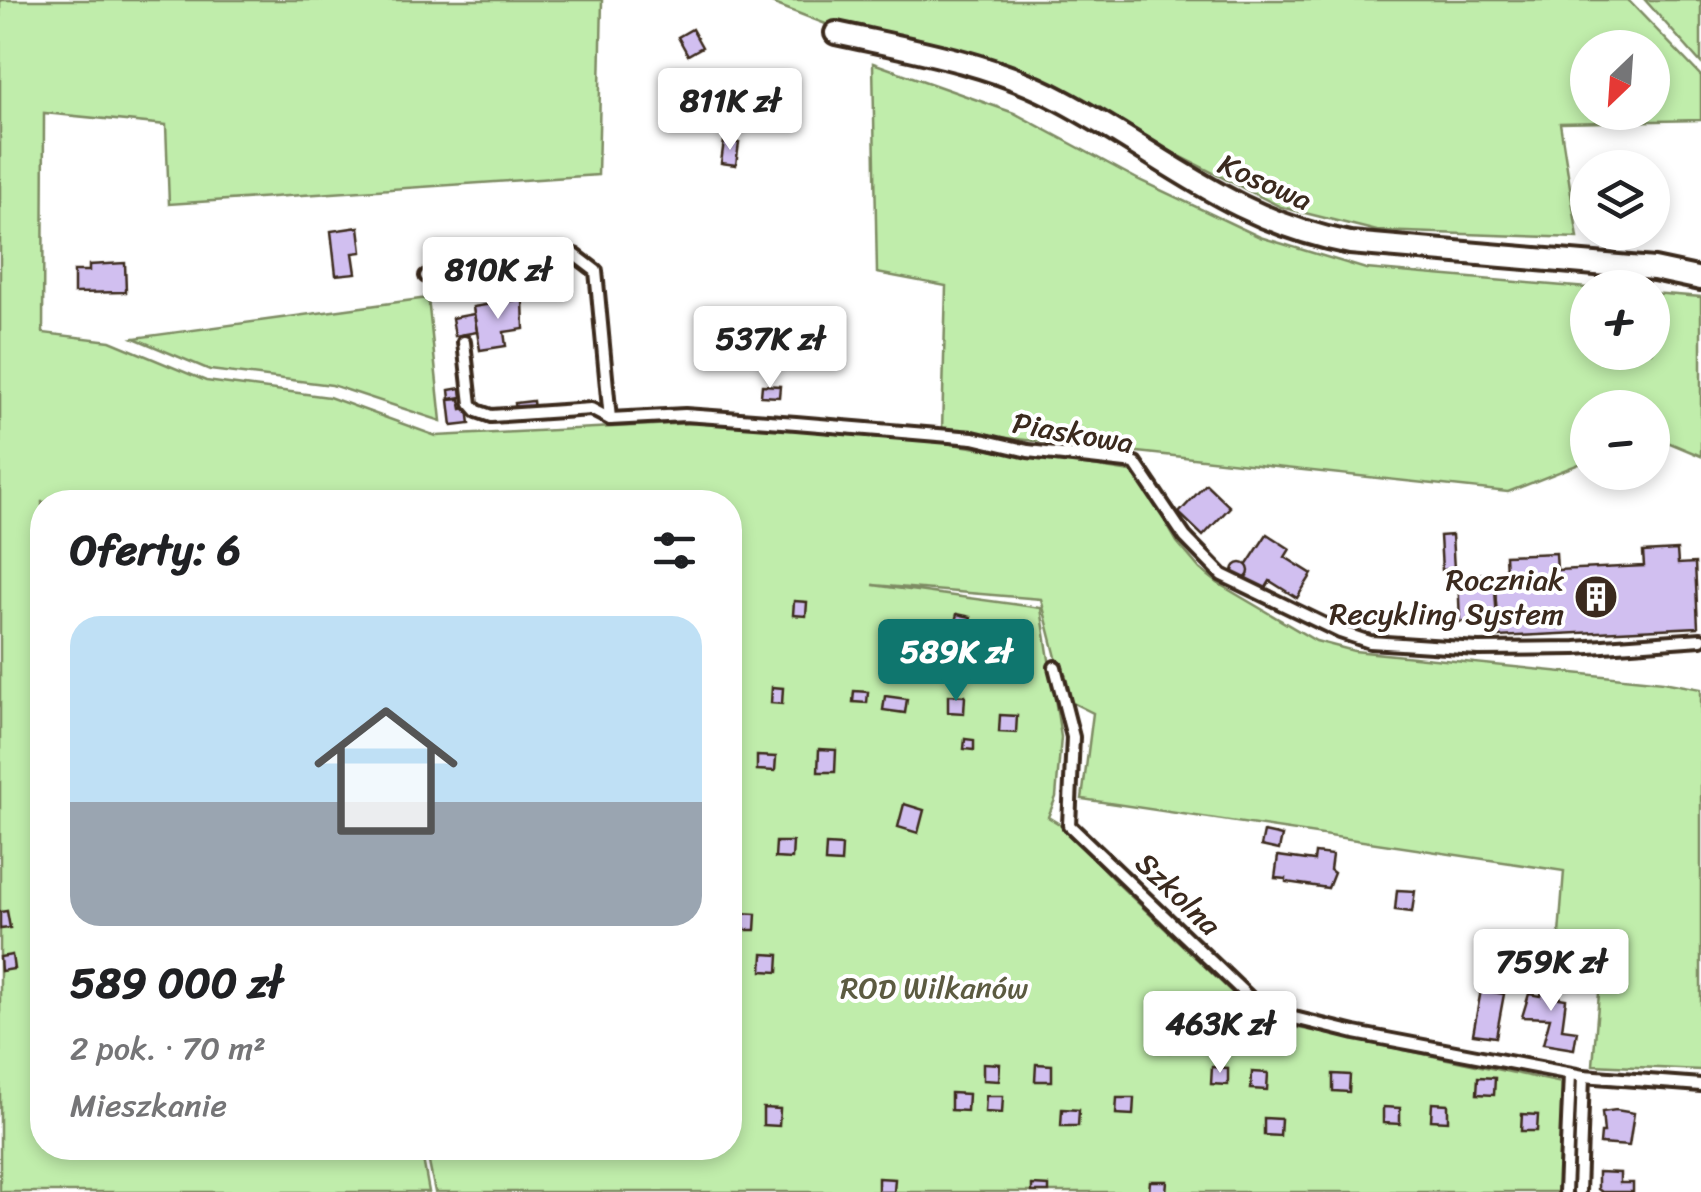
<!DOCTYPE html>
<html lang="pl">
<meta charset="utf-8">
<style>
body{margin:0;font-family:Sriracha,sans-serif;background:#f6f6f6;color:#202124;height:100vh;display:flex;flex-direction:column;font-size:38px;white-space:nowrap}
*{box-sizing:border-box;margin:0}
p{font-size:32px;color:#757577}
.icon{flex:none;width:55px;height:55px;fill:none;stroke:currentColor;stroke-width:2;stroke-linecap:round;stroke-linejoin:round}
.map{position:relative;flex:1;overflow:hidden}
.panel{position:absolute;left:30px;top:490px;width:712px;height:670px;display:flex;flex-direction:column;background:#fff;border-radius:40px;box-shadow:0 5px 15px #0003}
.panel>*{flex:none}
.needle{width:65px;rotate:205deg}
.controls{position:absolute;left:1570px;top:30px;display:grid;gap:20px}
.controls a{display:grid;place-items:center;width:100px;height:100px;border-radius:50%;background:#fff;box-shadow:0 5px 15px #0003;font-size:50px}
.price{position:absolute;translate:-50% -85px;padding:0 22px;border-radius:10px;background:#fff;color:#222;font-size:32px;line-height:65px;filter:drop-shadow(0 2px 5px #0008)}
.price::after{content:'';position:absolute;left:50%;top:60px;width:30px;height:22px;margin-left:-15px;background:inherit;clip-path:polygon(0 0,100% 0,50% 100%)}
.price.current{background:#0f766e;color:#fff}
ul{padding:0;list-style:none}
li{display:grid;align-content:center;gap:20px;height:530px;padding:0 40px}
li+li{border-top:2px solid #e0e0e0}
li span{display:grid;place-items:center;height:310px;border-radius:30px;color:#555}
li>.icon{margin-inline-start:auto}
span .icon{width:180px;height:180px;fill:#fffc;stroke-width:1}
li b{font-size:42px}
h2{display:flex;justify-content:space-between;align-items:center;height:120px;padding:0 40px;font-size:42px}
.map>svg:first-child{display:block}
.green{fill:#c0edab;stroke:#7e8c64;stroke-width:2.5;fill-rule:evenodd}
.building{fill:#d1bff0;stroke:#3b2a1e;stroke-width:2.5}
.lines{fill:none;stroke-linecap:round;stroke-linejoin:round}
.lane-casing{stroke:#3b2a1e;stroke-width:18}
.street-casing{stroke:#3b2a1e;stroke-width:28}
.lane{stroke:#fff;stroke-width:10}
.street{stroke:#fff;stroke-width:20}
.labels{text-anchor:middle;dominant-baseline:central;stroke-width:8;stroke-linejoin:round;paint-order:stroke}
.street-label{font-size:30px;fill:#3b2a1e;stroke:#fff}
.poi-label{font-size:30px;fill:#3b2a1e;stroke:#fff;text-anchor:end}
.park-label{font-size:30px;fill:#5c5b41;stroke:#fff}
</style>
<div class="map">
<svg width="1701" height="1192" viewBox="0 0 1701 1192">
<rect width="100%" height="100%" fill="#fff"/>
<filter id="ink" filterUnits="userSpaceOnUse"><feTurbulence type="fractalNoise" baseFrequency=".01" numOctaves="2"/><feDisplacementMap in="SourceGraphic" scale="20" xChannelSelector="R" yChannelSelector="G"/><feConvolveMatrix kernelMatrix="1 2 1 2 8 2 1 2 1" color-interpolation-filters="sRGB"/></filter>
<g filter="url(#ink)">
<g class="green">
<polygon points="0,0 602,0 598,175 169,204 166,125 44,113 43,333 110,341 206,381 329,397 436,436 692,423 901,436 1137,473 1177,542 1200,569 1219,584 1316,641 1354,651 1663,682 1701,689 1701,1070 1593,1065 1602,957 1558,947 1564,871 1082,799 1093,713 1067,700 1041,599 873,585 1041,608 1061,737 1056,797 1048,817 1061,825 1115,881 1261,1020 1562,1083 1563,1105 1575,1105 1570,1192 435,1192 426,1148 730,1148 730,502 42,502 42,1148 421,1148 429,1192 0,1192"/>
<path d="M764,0H1628L1701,76V120L1560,123L1578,238L1377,231L1281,207L999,65L836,28ZM1588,48H1652V112H1588Z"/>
<polygon points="1645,0 1701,0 1701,63"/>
<polygon points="873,63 1014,113 1139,180 1260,237 1366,269 1587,288 1588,352 1652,352 1653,293 1701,297 1701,456 1653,436 1652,408 1588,408 1587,461 1508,492 942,431 946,286 877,273"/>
<polygon points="428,298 441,421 332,385 210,370 134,338"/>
</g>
<g class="building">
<polygon points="692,29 702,47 688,55 678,37"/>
<polygon points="724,141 739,143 736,165 721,163"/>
<polygon points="359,227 362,252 353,253 356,273 336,275 331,231"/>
<polygon points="125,263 126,292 74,293 74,271 89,271 89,265"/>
<polygon points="523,299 524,329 504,332 506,346 480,350 473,307"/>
<polygon points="474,314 477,332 455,336 452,318"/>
<polygon points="762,385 780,386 779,397 761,396"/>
<polygon points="461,388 462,397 450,399 449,390"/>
<polygon points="460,399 462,409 468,408 470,424 452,426 449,400"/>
<polygon points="533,401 534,409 516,411 515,403"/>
<polygon points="1206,484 1230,507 1203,536 1179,513"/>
<polygon points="1267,534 1290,549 1285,557 1312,574 1297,598 1270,581 1264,591 1243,578 1248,574 1246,566"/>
<polygon points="1452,535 1454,569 1442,570 1440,536"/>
<polygon points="1677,550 1678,564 1695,563 1698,627 1498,637 1494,573 1506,573 1505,555 1556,553 1557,570 1644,566 1643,552"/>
<circle cx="1241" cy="571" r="8"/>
<polygon points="1494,573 1497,621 1460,622 1458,575"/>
<polygon points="794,601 807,602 806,616 793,615"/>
<polygon points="957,614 971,617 968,629 954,626"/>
<polygon points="772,687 783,688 782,704 771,703"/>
<polygon points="854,691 868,692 867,703 853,702"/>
<polygon points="948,695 965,696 964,713 948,712"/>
<polygon points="885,696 907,699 905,713 883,710"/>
<polygon points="1000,715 1017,716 1016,733 999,732"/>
<polygon points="965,739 974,740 974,750 964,749"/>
<polygon points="819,749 836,750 835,772 818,772"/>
<polygon points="757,756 776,757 775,771 757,770"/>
<polygon points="904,804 924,810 918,833 898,827"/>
<polygon points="1264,832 1282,836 1279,850 1261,846"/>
<polygon points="776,842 793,842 792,859 775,858"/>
<polygon points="826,845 842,846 841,863 825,862"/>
<polygon points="1315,853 1332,855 1330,870 1334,873 1328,888 1286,882 1286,879 1275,878 1278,856 1314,861"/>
<polygon points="1397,890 1415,891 1412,912 1395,910"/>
<polygon points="7,911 10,928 0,929 0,912"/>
<polygon points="739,913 756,914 755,930 738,930"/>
<polygon points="1491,941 1508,944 1506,956 1489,954"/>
<polygon points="1522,949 1546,953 1543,966 1519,962"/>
<polygon points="763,954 779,955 778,972 762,971"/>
<polygon points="12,955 14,969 1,971 0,957"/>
<polygon points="1544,976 1561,979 1559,998 1566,999 1562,1029 1577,1031 1574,1049 1543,1044 1550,1018 1522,1017 1529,994 1541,996"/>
<polygon points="1481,990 1504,994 1496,1037 1473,1034"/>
<polygon points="1154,1035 1171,1035 1170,1052 1154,1051"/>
<polygon points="983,1063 1000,1064 999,1081 983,1080"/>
<polygon points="1036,1064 1052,1065 1052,1081 1035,1081"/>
<polygon points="1212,1067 1228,1068 1228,1085 1211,1084"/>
<polygon points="1252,1072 1268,1073 1267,1090 1251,1089"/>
<polygon points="1333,1074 1350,1075 1349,1092 1333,1091"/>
<polygon points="1478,1077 1495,1078 1494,1095 1477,1094"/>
<polygon points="951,1093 968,1094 967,1111 951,1110"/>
<polygon points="986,1096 1003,1096 1002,1113 985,1112"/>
<polygon points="1117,1098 1134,1098 1133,1115 1116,1114"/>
<polygon points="1432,1103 1448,1104 1448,1121 1431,1120"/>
<polygon points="1383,1107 1400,1108 1400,1124 1383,1123"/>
<polygon points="763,1108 780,1109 779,1126 763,1125"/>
<polygon points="1062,1109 1079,1110 1078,1126 1061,1126"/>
<polygon points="1616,1110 1634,1113 1629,1146 1600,1144 1601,1133 1604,1133 1602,1112"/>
<polygon points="1522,1114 1538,1115 1537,1131 1521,1131"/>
<polygon points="1264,1118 1281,1119 1280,1136 1264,1135"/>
<polygon points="1598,1172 1620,1173 1620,1183 1633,1183 1633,1192 1602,1192 1598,1189"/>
<polygon points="878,1178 895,1179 894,1192 878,1192"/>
<polygon points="1150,1181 1167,1181 1166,1192 1149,1192"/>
<polygon points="1032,1185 1049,1186 1049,1192 1032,1192"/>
</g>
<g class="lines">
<defs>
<g id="lane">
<polyline points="426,276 575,255 596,271 610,419"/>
<polyline points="464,342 471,404 477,411 491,416 591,409 610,419 685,415 796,423 973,438 1028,451 1135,463 1185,537 1222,575 1340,632 1370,642 1478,649 1576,648 1701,639"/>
<polyline points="1055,667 1073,737 1069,825 1257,1005 1274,1013 1355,1033 1583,1076 1701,1085"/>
<polyline points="1565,1192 1570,1074"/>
<polyline points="1579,1192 1583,1076"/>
</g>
<path id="street" d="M836,33C908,49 983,61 1049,94C1158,149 1225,219 1350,243L1654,269L1701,279"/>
</defs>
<use href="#lane" class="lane-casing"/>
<use href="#street" class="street-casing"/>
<use href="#lane" class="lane"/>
<use href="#street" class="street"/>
</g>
</g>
<defs>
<symbol id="building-disc" viewBox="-11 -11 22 22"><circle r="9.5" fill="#3b2a1e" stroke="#fff"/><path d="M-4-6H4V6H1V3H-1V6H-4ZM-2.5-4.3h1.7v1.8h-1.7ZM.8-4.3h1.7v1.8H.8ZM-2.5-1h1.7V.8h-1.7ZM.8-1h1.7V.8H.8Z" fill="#fff"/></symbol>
</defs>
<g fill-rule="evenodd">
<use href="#building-disc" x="1571" y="572" width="50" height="50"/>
</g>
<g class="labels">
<g class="street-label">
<text transform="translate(1265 182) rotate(24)">Kosowa</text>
<text transform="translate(1073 433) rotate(10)">Piaskowa</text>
<text transform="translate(1178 894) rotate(44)">Szkolna</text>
</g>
<g class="poi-label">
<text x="1564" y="580">Roczniak<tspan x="1564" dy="34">Recykling System</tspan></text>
</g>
<g class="park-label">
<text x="934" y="988">ROD Wilkanów</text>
</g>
</g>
</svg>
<div class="controls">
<a><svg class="needle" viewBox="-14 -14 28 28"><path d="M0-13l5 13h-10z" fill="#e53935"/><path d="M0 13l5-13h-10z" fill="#757577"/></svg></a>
<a><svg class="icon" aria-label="layers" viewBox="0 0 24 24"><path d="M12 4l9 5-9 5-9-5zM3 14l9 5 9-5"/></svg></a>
<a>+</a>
<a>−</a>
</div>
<b class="price" style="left:730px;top:153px">811K zł</b>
<b class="price" style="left:498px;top:322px">810K zł</b>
<b class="price" style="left:770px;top:391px">537K zł</b>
<b class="price current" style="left:956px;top:704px">589K zł</b>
<b class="price" style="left:1551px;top:1014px">759K zł</b>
<b class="price" style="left:1220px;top:1076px">463K zł</b>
<section class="panel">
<h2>Oferty: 6<svg class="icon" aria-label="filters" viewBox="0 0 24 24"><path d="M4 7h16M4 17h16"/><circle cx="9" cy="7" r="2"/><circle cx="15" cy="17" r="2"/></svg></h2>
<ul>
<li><span style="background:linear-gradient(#bfe0f5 60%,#9aa5b1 0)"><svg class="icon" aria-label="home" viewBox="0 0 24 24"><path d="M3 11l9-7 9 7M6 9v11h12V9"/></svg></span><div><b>589 000 zł</b><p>2 pok. · 70 m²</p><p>Mieszkanie</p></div></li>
</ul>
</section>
</div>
